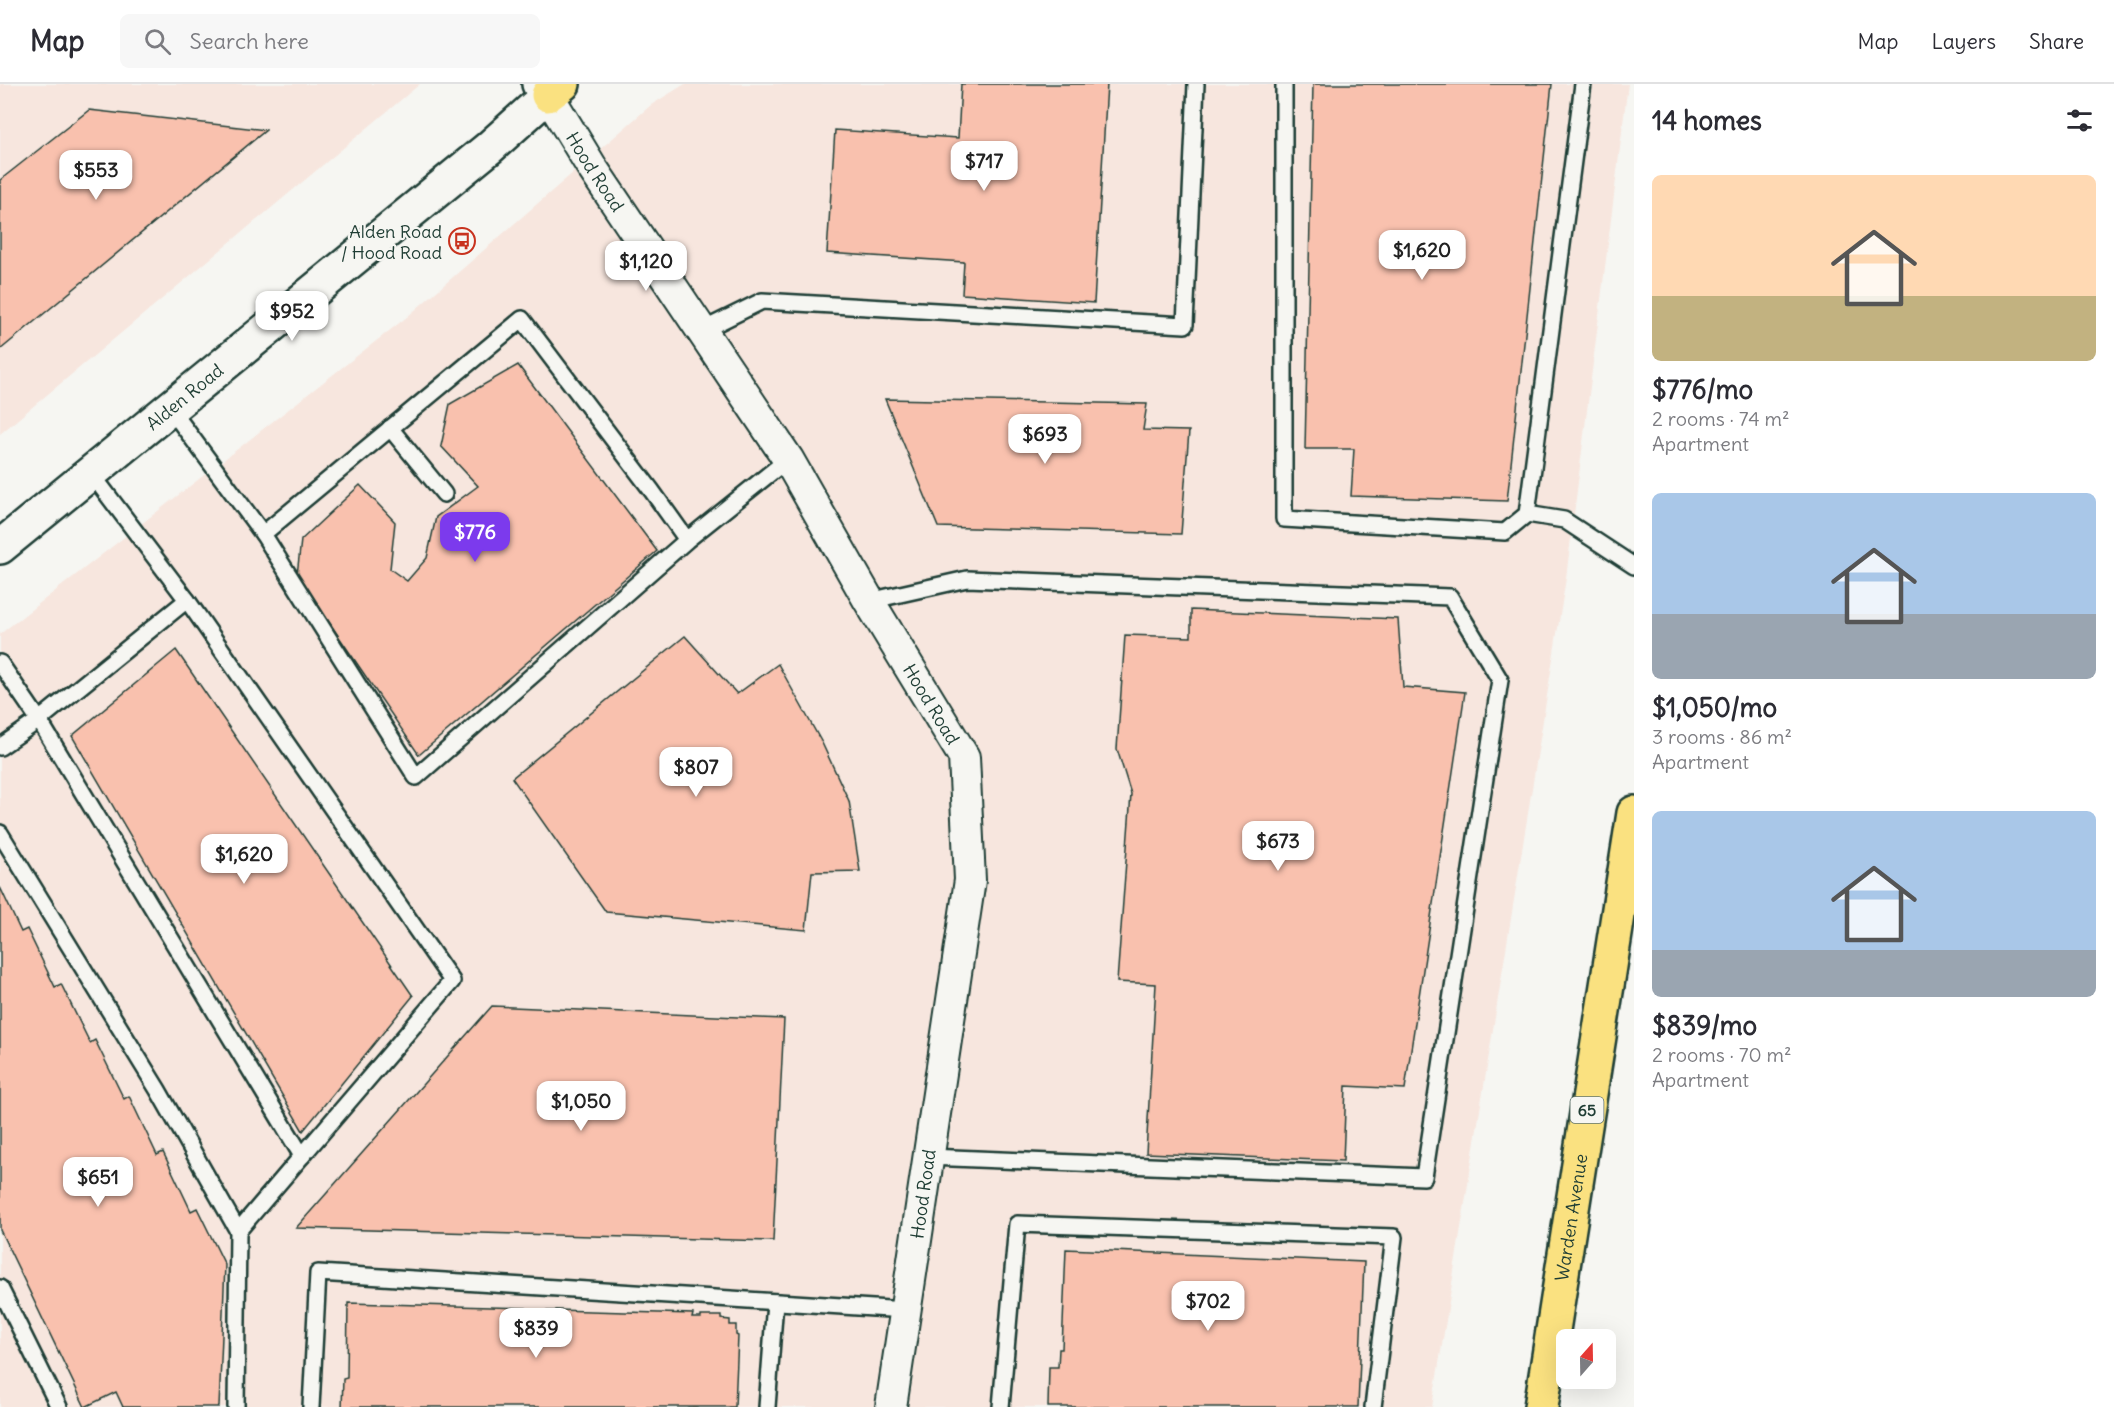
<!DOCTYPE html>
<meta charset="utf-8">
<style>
body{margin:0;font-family:Delius,sans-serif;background:#f7f7f7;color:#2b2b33;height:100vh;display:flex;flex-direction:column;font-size:22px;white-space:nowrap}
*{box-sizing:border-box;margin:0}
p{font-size:20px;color:#7c7c81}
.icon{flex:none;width:33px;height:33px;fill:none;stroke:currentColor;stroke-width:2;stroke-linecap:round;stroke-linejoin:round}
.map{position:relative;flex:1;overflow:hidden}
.panel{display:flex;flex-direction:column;background:#fff;width:480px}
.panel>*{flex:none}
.needle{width:39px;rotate:20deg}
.controls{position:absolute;left:1556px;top:1245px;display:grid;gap:12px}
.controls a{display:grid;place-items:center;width:60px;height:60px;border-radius:9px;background:#fff;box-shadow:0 6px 24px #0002;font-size:30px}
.price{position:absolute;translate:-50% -51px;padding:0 14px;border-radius:12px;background:#fff;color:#222;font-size:20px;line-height:39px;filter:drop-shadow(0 2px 3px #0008)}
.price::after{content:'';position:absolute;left:50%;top:36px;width:18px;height:14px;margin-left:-9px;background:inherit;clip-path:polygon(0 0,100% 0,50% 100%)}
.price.active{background:#7c3aed;color:#fff}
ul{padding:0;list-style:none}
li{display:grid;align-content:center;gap:12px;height:318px;padding:0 18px}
li span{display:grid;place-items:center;height:186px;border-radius:9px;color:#555}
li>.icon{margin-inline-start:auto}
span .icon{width:108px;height:108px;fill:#fffc;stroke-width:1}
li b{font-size:26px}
h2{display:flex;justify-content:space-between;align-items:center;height:72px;padding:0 18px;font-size:26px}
header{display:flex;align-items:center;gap:36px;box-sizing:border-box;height:84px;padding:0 30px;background:#fff;border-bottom:2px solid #e1e1e2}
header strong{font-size:28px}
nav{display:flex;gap:33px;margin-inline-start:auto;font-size:21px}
.search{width:420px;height:54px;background:#f7f7f7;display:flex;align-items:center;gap:15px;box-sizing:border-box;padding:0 21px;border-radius:9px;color:#7c7c81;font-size:22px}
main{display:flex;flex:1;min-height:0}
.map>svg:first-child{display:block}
.built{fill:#f7e6de}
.building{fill:#f9c1ae;stroke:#1f3d34;stroke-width:1.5}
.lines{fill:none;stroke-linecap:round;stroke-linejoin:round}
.lane-casing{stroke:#1f3d34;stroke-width:20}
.street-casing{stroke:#1f3d34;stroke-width:34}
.secondary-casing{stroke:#1f3d34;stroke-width:38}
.primary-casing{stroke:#1f3d34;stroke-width:38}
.lane{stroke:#f6f6f2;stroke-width:15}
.street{stroke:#f6f6f2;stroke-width:30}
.secondary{stroke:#f6f6f2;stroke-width:33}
.primary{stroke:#fae180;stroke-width:33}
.labels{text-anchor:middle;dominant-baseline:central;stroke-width:4.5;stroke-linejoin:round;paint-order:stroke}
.shield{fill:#f6f6f2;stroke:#60746d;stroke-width:1.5}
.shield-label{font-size:16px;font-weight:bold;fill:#1f3d34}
.street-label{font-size:18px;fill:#1f3d34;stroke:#f6f6f2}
.poi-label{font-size:18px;fill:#1f3d34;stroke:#f6f6f2;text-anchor:end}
</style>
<header>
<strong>Map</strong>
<div class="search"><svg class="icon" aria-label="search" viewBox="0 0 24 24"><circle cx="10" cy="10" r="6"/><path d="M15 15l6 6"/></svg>Search here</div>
<nav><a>Map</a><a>Layers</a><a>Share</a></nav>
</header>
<main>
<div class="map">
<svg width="1634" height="1323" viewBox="0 0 1634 1323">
<rect width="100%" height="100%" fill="#f6f6f2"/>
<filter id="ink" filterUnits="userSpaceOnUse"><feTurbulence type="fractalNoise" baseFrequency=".0167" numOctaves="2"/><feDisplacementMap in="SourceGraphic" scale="12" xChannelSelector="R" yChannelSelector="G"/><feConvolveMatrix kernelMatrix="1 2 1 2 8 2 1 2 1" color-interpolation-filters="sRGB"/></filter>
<g filter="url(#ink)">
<g class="built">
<polygon points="0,0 420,0 0,350"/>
<polygon points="685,0 1628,0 1566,494 1432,1323 0,1323 0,550 407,233 651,21"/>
</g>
<g class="building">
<polygon points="961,0 1107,0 1094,219 962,210 964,178 827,169 835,46 958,54"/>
<polygon points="1313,0 1552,0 1507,417 1351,412 1354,365 1305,365"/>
<polygon points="89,26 266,46 0,266 0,96"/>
<polygon points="518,281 657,467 419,671 297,491 301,456 360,401 395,438 390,485 407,497 427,474 436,433 478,402 441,362 450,320"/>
<polygon points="885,315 1147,320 1143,346 1189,347 1181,450 938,443"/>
<polygon points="1191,526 1398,535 1403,603 1465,608 1405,1005 1346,1002 1343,1077 1146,1069 1156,900 1117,898 1131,710 1117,665 1125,551 1191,553"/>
<polygon points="685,552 737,610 778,580 822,659 849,717 860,787 812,788 806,846 606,828 512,694"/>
<polygon points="176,566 413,912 303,1047 72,652"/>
<polygon points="0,803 21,848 27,845 55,903 61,900 90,959 95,956 124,1015 129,1012 157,1071 163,1068 191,1127 197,1124 225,1181 219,1323 123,1323 116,1308 85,1323 0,1146"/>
<polygon points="492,922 784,935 773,1157 296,1144"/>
<polygon points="1066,1165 1364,1178 1358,1323 1048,1323 1049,1283 1058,1283 1059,1265 1062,1265"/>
<polygon points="348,1219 526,1224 526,1234 547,1235 547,1227 556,1227 556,1226 693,1230 692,1234 701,1234 701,1232 721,1232 721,1235 730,1236 730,1241 736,1241 736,1251 738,1252 735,1323 342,1323 343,1295 347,1294"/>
</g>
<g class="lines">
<defs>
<g id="lane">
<polyline points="1284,0 1284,435 1505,448 1527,430 1583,0"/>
<polyline points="701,247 762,217 1185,241 1196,0"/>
<polyline points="170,324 263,450"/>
<polyline points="390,344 444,410"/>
<polyline points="91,389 187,516 39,636 302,1072 238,1147"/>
<polyline points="1527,430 1564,436 1634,482"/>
<polyline points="687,456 652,407 522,235 263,450 416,693 687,456 788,375"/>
<polyline points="187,516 452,897 302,1072"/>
<polyline points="869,517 967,495 1450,513 1500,596 1424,1093 928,1073"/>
<polyline points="0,579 39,636 0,663"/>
<polyline points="0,749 158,1006 238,1147 236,1323"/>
<polyline points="0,1204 59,1323"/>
<polyline points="311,1323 318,1189 905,1226"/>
<polyline points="767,1323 775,1218"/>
<polyline points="1001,1323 1017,1140 1394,1153 1373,1323"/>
</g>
<g id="street">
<path id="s1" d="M548,11L593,85L788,375L869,517L964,673L970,796L891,1323"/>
</g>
<g id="secondary">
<path id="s2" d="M0,463L489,64L548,11L539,0"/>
</g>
<g id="primary">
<polyline points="548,11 563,0"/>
<path id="s3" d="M1541,1323L1634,729"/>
</g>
</defs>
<use href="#lane" class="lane-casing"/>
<use href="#street" class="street-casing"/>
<use href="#secondary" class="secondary-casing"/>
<use href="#primary" class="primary-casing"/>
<use href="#lane" class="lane"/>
<use href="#street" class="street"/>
<use href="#secondary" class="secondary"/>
<use href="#primary" class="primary"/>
</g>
</g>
<defs>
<symbol id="bus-ring" viewBox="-11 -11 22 22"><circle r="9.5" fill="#f6f6f2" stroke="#c8321e" stroke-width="1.5"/><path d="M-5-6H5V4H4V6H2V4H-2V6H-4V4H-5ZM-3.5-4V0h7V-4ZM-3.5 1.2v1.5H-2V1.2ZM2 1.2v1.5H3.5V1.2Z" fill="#c8321e"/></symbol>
</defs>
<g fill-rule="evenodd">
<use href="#bus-ring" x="447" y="142" width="30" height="30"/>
</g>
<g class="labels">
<rect class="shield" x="1570.5" y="1013" width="33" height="26" rx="4.5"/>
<g class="shield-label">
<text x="1587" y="1026">65</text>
</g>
<g class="street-label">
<text stroke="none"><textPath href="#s1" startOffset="90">Hood Road</textPath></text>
<text stroke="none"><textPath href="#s2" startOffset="238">Alden Road</textPath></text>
<text stroke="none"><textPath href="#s1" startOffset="720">Hood Road</textPath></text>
<text transform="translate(923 1110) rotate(-82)">Hood Road</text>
<text stroke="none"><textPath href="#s3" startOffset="192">Warden Avenue</textPath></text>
</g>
<g class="poi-label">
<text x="442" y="147">Alden Road<tspan x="442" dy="21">/ Hood Road</tspan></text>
</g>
</g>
</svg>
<div class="controls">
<a><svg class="needle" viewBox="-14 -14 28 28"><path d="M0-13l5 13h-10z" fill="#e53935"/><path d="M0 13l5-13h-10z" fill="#7c7c81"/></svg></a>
</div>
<b class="price" style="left:984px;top:108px">$717</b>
<b class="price" style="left:96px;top:117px">$553</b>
<b class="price" style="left:1422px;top:197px">$1,620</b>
<b class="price" style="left:646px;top:208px">$1,120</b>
<b class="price" style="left:292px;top:258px">$952</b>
<b class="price" style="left:1045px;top:381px">$693</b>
<b class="price active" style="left:475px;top:479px">$776</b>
<b class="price" style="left:696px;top:714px">$807</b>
<b class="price" style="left:1278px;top:788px">$673</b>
<b class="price" style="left:244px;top:801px">$1,620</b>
<b class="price" style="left:581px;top:1048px">$1,050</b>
<b class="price" style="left:98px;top:1124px">$651</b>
<b class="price" style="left:1208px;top:1248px">$702</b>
<b class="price" style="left:536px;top:1275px">$839</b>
</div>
<section class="panel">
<h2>14 homes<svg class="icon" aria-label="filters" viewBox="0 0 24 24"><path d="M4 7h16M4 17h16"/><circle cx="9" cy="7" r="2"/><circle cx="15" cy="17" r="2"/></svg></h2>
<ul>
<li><span style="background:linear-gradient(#ffd9b3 65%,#c2b280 0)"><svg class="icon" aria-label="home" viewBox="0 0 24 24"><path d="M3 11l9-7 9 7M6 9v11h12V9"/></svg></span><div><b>$776/mo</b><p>2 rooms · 74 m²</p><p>Apartment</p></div></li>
<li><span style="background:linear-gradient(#a9c7e8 65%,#9aa5b1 0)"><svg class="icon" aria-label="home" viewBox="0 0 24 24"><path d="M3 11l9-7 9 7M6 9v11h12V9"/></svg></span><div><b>$1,050/mo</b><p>3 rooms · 86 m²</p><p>Apartment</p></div></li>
<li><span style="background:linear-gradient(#a9c7e8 75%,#9aa5b1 0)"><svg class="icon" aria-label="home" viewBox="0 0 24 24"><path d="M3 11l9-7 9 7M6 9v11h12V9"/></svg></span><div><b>$839/mo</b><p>2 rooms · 70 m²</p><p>Apartment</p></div></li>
</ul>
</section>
</main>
